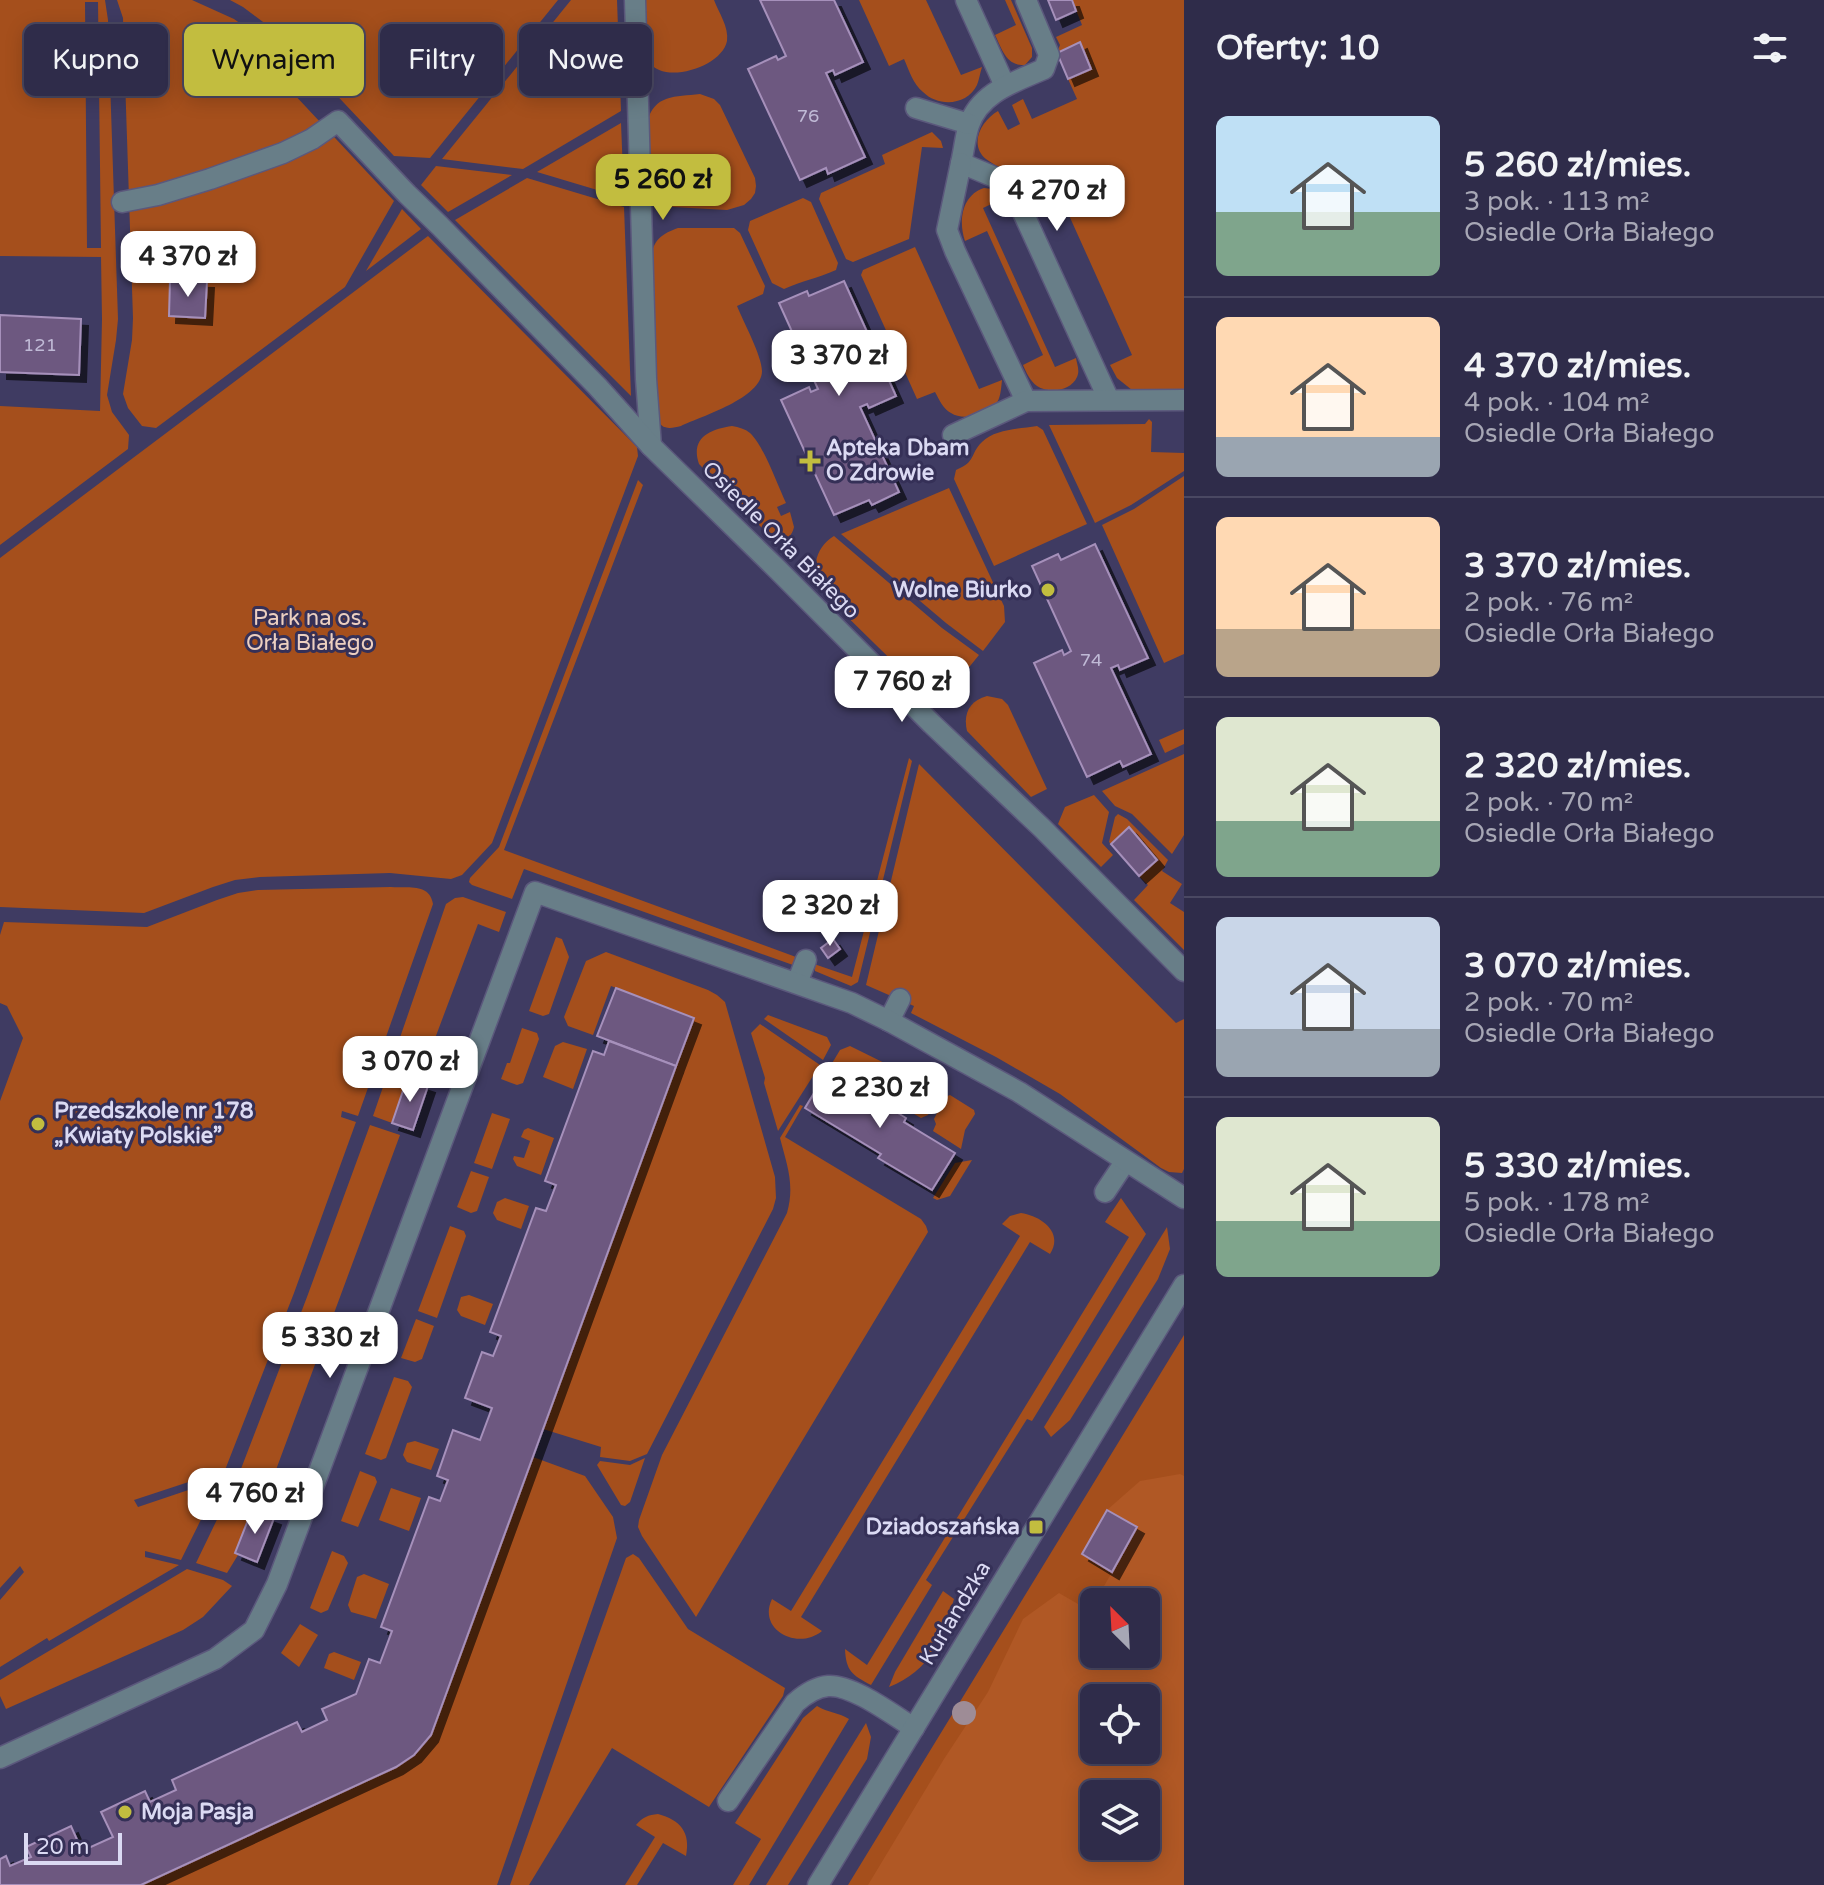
<!DOCTYPE html>
<html lang="pl">
<meta charset="utf-8">
<style>
body{margin:0;font-family:"Varela Round",sans-serif;background:#3b3854;color:#f1f3f6;height:100vh;display:flex;flex-direction:column;font-size:30px;white-space:nowrap}
*{box-sizing:border-box;margin:0}
p{font-size:26px;color:#a7a7b5}
.icon{flex:none;width:44px;height:44px;fill:none;stroke:currentColor;stroke-width:2;stroke-linecap:round;stroke-linejoin:round}
.map{position:relative;flex:1;overflow:hidden}
.drawer{display:flex;flex-direction:column;background:#2f2c4a;width:640px}
.drawer>*{flex:none}
.top-card{position:absolute;left:24px;top:24px;width:760px;height:72px;display:flex;gap:16px}
.needle{width:52px;rotate:336deg}
.fabs{position:absolute;left:1080px;top:1588px;display:grid;gap:16px}
.fabs a{display:grid;place-items:center;width:80px;height:80px;border-radius:12px;background:#2f2c4a;box-shadow:0 4px 20px #0003,0 0 0 2px #4a4862;font-size:40px}
.scale{position:absolute;left:24px;bottom:20px;width:98px;box-sizing:border-box;padding-left:8px;border:4px solid #dbdaf3;border-top:0;font-size:22px;line-height:28px;white-space:nowrap;color:#dbdaf3;-webkit-text-stroke:6px #353057;paint-order:stroke}
.price{position:absolute;translate:-50% -68px;padding:0 18px;border-radius:16px;background:#fff;color:#222;font-size:26px;line-height:52px;filter:drop-shadow(0 2px 4px #0008)}
.price::after{content:'';position:absolute;left:50%;top:48px;width:24px;height:18px;margin-left:-12px;background:inherit;clip-path:polygon(0 0,100% 0,50% 100%)}
.price.on{background:#c2bd3f;color:#111}
ul{padding:0;list-style:none}
li{display:flex;align-items:center;gap:24px;height:200px;padding:0 32px}
li+li{border-top:2px solid #4a4862}
li span{display:grid;place-items:center;flex:none;width:224px;height:160px;border-radius:12px;color:#555}
li>.icon{margin-inline-start:auto}
span .icon{width:96px;height:96px;fill:#fffc;stroke-width:1}
li b{font-size:34px}
h2{display:flex;justify-content:space-between;align-items:center;height:96px;padding:0 32px;font-size:34px}
.pill{padding:0 28px;border-radius:12px;background:#2f2c4a;box-shadow:0 4px 20px #0003,0 0 0 2px #4a4862;font-size:28px;line-height:72px}
.pill.on{background:#c2bd3f;color:#111}
main{display:flex;flex:1;min-height:0}
.map>svg:first-child{display:block}
.green{fill:#a54f1c;fill-rule:evenodd}
.forest{fill:#b05825;fill-rule:evenodd}
.building{fill:#6d5880;stroke:#a690bb;stroke-width:2;filter:url(#shadow)}
.lines{fill:none;stroke-linecap:round;stroke-linejoin:round}
.minor-casing{stroke:#5b587c;stroke-width:23}
.minor{stroke:#687e88;stroke-width:20}
.tree{fill:#9e8c96}
.poi-dot{fill:#c2bd3f;stroke:#353057;stroke-width:3}
.labels{text-anchor:middle;dominant-baseline:central;stroke-width:6;stroke-linejoin:round;paint-order:stroke}
.number-label{font-size:18px;fill:#c0bad6}
.poi-label{font-size:22px;font-weight:bold;fill:#dbdaf3;stroke:#353057;text-anchor:start}
.street-label{font-size:22px;fill:#dbdaf3;stroke:#353057}
.park-label{font-size:22px;fill:#eccfc0;stroke:#353057}
</style>
<main>
<div class="map">
<svg width="1184" height="1885" viewBox="0 0 1184 1885">
<defs>
<filter id="shadow"><feDropShadow dx="7" dy="7" stdDeviation="0" flood-color="#0009"/></filter>
</defs>
<rect width="100%" height="100%" fill="#3f3b62"/>
<g class="green">
<path d="M0,0H105L108,20L118,319L116,340L107,395L112,412L129,435L128,449L0,545V406L100,411L102,319L101,257L0,256ZM85,2H98L101,248H87Z"/>
<polygon points="117,0 192,0 234,19 251,31 274,51 280,60 292,92 394,201 345,287 156,428 142,426 128,408 123,394 132,340 133,318 123,18"/>
<polygon points="230,0 558,0 430,158 394,156 278,33 243,7"/>
<polygon points="571,0 617,0 621,111 523,169 442,159"/>
<path d="M642,0H714C719,13 729,27 727,41C722,67 664,85 649,62C640,49 643,16 642,0Z"/>
<path d="M859,0H926L961,75L982,67C980,73 979,80 977,85C967,106 938,107 923,92C913,84 909,70 904,59L889,66Z"/>
<path d="M1005,0H1011L1032,48V57L1025,65C1006,66 1002,49 995,35L1016,25Z"/>
<path d="M1072,0H1184V390H1132L1117,378L1110,365L1132,355L1049,171L1027,180C1014,174 998,168 986,159C968,144 982,120 998,111L1008,130L1020,124L1012,105L1023,99L1032,119L1077,99L1068,79L1091,68L1080,43L1057,53L1060,45L1056,37L1082,25Z"/>
<path d="M700,94L714,99L720,105L755,178L756,186L755,193L751,199L744,205L727,210L673,207L659,200L650,183L647,123C654,94 675,97 700,94Z"/>
<polygon points="621,123 624,198 537,172"/>
<polygon points="932,132 941,141 943,148 922,147 909,239 853,262 846,259 819,199 821,193 885,164 882,155"/>
<polygon points="436,166 512,175 448,212 421,185"/>
<polygon points="527,178 624,207 631,396 455,220"/>
<path d="M984,188L992,189L1002,199L983,208L1055,367L1076,358C1077,364 1080,371 1077,377C1071,391 1049,394 1037,386C1030,381 1026,372 1023,365L1043,355L987,231L965,241C958,221 962,195 984,188Z"/>
<path d="M803,198L811,202L838,263L836,270C818,278 802,281 784,289L772,283L748,230L750,221Z"/>
<polygon points="402,209 421,229 366,271"/>
<path d="M678,228H734L740,233L765,286L763,294L737,306C743,321 762,356 762,371C762,398 702,416 681,426C670,429 660,430 657,417L651,254C656,238 662,234 678,228Z"/>
<polygon points="428,236 637,447 638,456 492,843 462,875 451,879 390,873 260,877 235,880 213,887 144,913 0,907 0,558"/>
<path d="M915,247L979,389L1002,380C1001,388 1001,399 995,405C985,415 963,421 951,413C943,409 939,399 935,392L917,399L861,275L863,270Z"/>
<polygon points="1149,419 1152,422 1151,452 1184,453 1184,471 1131,505 1095,523 1049,425 1145,424"/>
<path d="M732,426C739,427 745,429 750,433C764,446 777,484 786,503L777,507L781,516L790,512L794,527C791,541 780,542 769,535L699,464C690,438 710,429 732,426Z"/>
<path d="M1037,426L1043,430L1087,524L994,566L954,479L956,470C977,461 969,455 982,442C995,429 1019,429 1037,426Z"/>
<polygon points="1184,476 1184,654 1164,663 1102,525 1134,509"/>
<polygon points="638,480 643,485 504,850 796,957 793,965 524,869 512,899 472,885 469,882 470,878 499,847"/>
<polygon points="949,488 1004,606 1005,622 983,651 946,623 841,534"/>
<path d="M834,536L942,628L979,655L949,692C941,697 936,697 927,695L823,593C811,572 813,549 834,536Z"/>
<path d="M987,696L1002,699L1008,705L1047,789L1031,797L967,731C963,714 969,701 987,696Z"/>
<polygon points="1184,729 1184,744 1165,753 1159,740"/>
<polygon points="1184,754 1184,835 1172,854 1132,814 1115,806 1102,791"/>
<polygon points="909,758 912,761 858,982 851,986 815,971 814,964 852,977"/>
<polygon points="919,764 1176,1023 1184,1019 1184,1169 1182,1173 1169,1172 1161,1168 1060,1094 996,1057 911,1013 914,1006 866,985"/>
<polygon points="1094,795 1109,812 1102,843 1113,855 1101,867 1058,824 1065,807"/>
<polygon points="1118,814 1127,819 1168,860 1162,871 1182,884 1170,903 1184,912 1184,950 1134,900 1148,885 1139,876 1157,860 1129,828 1111,844 1109,842 1115,817"/>
<path d="M391,887C408,888 430,883 433,904L358,1116L342,1111L341,1117L356,1122L294,1293L225,1470L134,1500L138,1507L221,1479L181,1560L145,1551V1557L179,1565L49,1641L47,1638L0,1667V1600L24,1572L20,1566L0,1588V1101L23,1038L7,1006L0,1003V935L4,922L147,927L217,900L238,893L258,890Z"/>
<polygon points="463,897 506,912 499,932 478,924 422,1073 411,1069 392,1123 373,1116 446,904 455,898"/>
<polygon points="556,937 562,939 569,957 549,1014 543,1016 529,1011"/>
<polygon points="606,952 708,990 717,995 725,1002 775,1177 776,1198 773,1209 647,1454 630,1461 600,1457 601,1447 543,1429 694,1018 611,986 593,1035 568,1026 564,1017 586,961"/>
<polygon points="768,1015 827,1037 831,1045 823,1060 764,1019"/>
<polygon points="760,1024 820,1065 778,1131 764,1083 765,1078 751,1033"/>
<polygon points="522,1028 537,1033 539,1039 523,1083 517,1085 501,1079 507,1063 510,1063"/>
<polygon points="563,1042 587,1049 573,1089 543,1077 555,1046"/>
<polygon points="850,1046 939,1090 939,1094 928,1115 921,1118 831,1065 840,1050"/>
<polygon points="950,1095 974,1110 975,1114 965,1130 961,1149 933,1131 936,1124 934,1119 945,1097"/>
<path d="M800,1105L803,1106L785,1137L921,1219L926,1226L928,1232L696,1617L642,1536L638,1527L639,1520L662,1455L787,1213C795,1185 787,1165 780,1138Z"/>
<polygon points="492,1113 510,1119 492,1169 474,1163"/>
<polygon points="370,1125 400,1135 260,1513 251,1511 235,1553 238,1555 227,1573 196,1563 239,1474 307,1297"/>
<polygon points="528,1128 554,1138 541,1175 517,1166 513,1159 514,1156 524,1158 530,1141 521,1137 524,1130"/>
<polygon points="972,1160 950,1196 937,1200 933,1198 955,1163"/>
<polygon points="471,1171 489,1177 477,1211 471,1213 457,1207"/>
<polygon points="505,1198 529,1206 521,1229 497,1220 493,1213 497,1202"/>
<path d="M1121,1198L1146,1234L1032,1421L1027,1419L926,1580L932,1585L871,1685C852,1675 846,1671 845,1649L867,1665L1129,1237L1105,1222Z"/>
<path d="M1021,1213C1041,1216 1064,1232 1050,1254L1030,1242L801,1617L822,1631C798,1651 757,1630 772,1599L791,1611L1020,1236L1002,1224L1010,1216Z"/>
<polygon points="450,1226 464,1231 466,1236 437,1318 418,1311"/>
<polygon points="1167,1227 1170,1249 1158,1279 1070,1420 1051,1437 1044,1427"/>
<polygon points="469,1295 493,1304 485,1325 461,1316 457,1310 461,1297"/>
<polygon points="416,1319 434,1326 422,1359 415,1362 401,1358"/>
<path d="M1184,1335V1885H848ZM1094,1602H1146V1654H1094ZM1094,1698H1146V1750H1094ZM1094,1794H1146V1846H1094Z"/>
<polygon points="394,1377 408,1381 412,1387 386,1458 381,1460 365,1454"/>
<polygon points="415,1441 439,1449 431,1470 407,1462 403,1455 407,1443"/>
<polygon points="533,1457 585,1476 613,1517 617,1538 497,1885 141,1885 396,1767 414,1755 431,1735"/>
<polygon points="645,1458 630,1502 625,1506 621,1505 597,1465 600,1461 630,1465"/>
<polygon points="360,1471 375,1477 377,1482 358,1527 341,1521"/>
<polygon points="391,1488 421,1498 409,1531 379,1520"/>
<polygon points="332,1551 344,1556 348,1563 328,1610 321,1613 310,1608"/>
<polygon points="633,1554 639,1558 688,1629 785,1688 783,1696 709,1807 612,1748 529,1885 510,1885 626,1558"/>
<polygon points="187,1569 223,1580 232,1586 203,1617 183,1630 6,1709 0,1696 0,1680"/>
<polygon points="364,1574 389,1584 376,1619 351,1612 348,1605 357,1577"/>
<path d="M943,1591L954,1599C942,1640 931,1670 889,1687L895,1672Z"/>
<polygon points="300,1624 318,1635 299,1667 281,1653"/>
<polygon points="334,1652 361,1662 354,1680 324,1668 329,1654"/>
<path d="M817,1706C828,1713 838,1712 849,1719L749,1885H733L761,1839L735,1823L803,1718Z"/>
<polygon points="866,1723 871,1737 867,1759 788,1885 766,1885"/>
<path d="M658,1814C680,1820 691,1832 686,1856L663,1843L637,1885H625L655,1837L636,1825C643,1817 648,1815 658,1814Z"/>
</g>
<path class="forest" d="M1180,1474L1184,1476V1885H868L944,1759L988,1692L1023,1619L1059,1593L1090,1611L1094,1604V1654H1146V1602H1095L1137,1528L1107,1510L1140,1481ZM1094,1698H1146V1750H1094ZM1094,1794H1146V1846H1094Z"/>
<g class="building">
<polygon points="760,0 834,0 863,62 835,75 833,70 826,73 865,157 828,174 826,168 800,180 748,69 776,56 778,60 786,56"/>
<polygon points="1048,0 1072,0 1076,11 1056,20"/>
<polygon points="1080,42 1091,69 1068,79 1057,53"/>
<polygon points="170,280 207,281 205,318 169,316"/>
<polygon points="844,281 896,396 869,408 867,404 860,407 899,492 872,505 869,500 834,515 781,400 809,387 811,392 818,389 779,303 807,291 809,296"/>
<polygon points="0,315 81,319 79,375 0,372"/>
<polygon points="1095,544 1148,658 1120,670 1118,665 1111,668 1151,754 1123,767 1120,761 1087,777 1034,663 1062,650 1064,655 1071,651 1032,566 1058,554 1061,560"/>
<polygon points="1129,827 1157,860 1139,876 1111,844"/>
<polygon points="833,939 840,949 828,958 821,948"/>
<polygon points="616,988 694,1018 676,1066 597,1036"/>
<polygon points="609,1041 676,1066 431,1735 414,1755 396,1767 141,1885 0,1885 0,1859 6,1856 10,1866 31,1857 26,1847 71,1826 82,1851 113,1837 101,1812 145,1791 150,1802 176,1790 172,1780 297,1722 302,1732 327,1720 322,1709 356,1694 369,1659 380,1663 392,1631 381,1627 429,1497 440,1501 448,1480 437,1476 453,1430 480,1440 492,1408 465,1398 482,1352 493,1356 501,1336 490,1332 536,1208 546,1211 556,1185 545,1181 593,1051 604,1055"/>
<polygon points="828,1070 906,1118 904,1122 955,1153 932,1190 878,1158 881,1154 805,1108"/>
<polygon points="407,1079 428,1086 413,1130 392,1123"/>
<polygon points="252,1510 274,1518 257,1562 235,1553"/>
<polygon points="1107,1510 1137,1527 1112,1572 1082,1554"/>
</g>
<g class="lines">
<defs>
<g id="minor">
<polyline points="635,0 646,379 651,446"/>
<polyline points="966,0 1005,86"/>
<path d="M1026,0L1049,55L1044,69C1015,82 980,92 969,125C965,137 964,151 961,163L1004,181L1015,195L1109,400"/>
<polyline points="916,108 969,124"/>
<polyline points="961,163 947,230 955,251 1026,401"/>
<polyline points="122,202 158,195 210,179 283,153 312,139 338,121 407,194 440,226 597,386 651,446 778,570 932,724 1042,828 1184,971"/>
<polyline points="953,435 1026,401 1184,400"/>
<polyline points="797,983 806,960"/>
<polyline points="889,1021 900,999"/>
<polyline points="1105,1192 1125,1162"/>
<polyline points="0,1758 215,1659 254,1630 277,1584 535,892 852,1003 889,1021 1019,1092 1184,1198"/>
<path d="M728,1801L795,1703C804,1695 815,1687 828,1686C852,1684 893,1715 914,1728"/>
<polyline points="818,1885 1184,1285"/>
</g>
</defs>
<use href="#minor" class="minor-casing"/>
<use href="#minor" class="minor"/>
</g>
<circle class="tree" cx="964" cy="1713" r="12"/>
<g class="poi-dot">
<path d="M806 449h8v8h8v8h-8v8h-8v-8h-8v-8h8z"/>
<circle cx="1048" cy="590" r="8"/>
<circle cx="38" cy="1124" r="8"/>
<rect x="1028" y="1519" width="16" height="16" rx="4"/>
<circle cx="125" cy="1812" r="8"/>
</g>
<g class="labels">
<g class="number-label">
<text x="808" y="116">76</text>
<text x="40" y="345">121</text>
<text x="1091" y="660">74</text>
</g>
<g class="poi-label">
<text x="826" y="448">Apteka Dbam<tspan x="826" dy="25">O Zdrowie</tspan></text>
<text x="1032" y="590" text-anchor="end">Wolne Biurko</text>
<text x="54" y="1111">Przedszkole nr 178<tspan x="54" dy="25">„Kwiaty Polskie”</tspan></text>
<text x="1020" y="1527" text-anchor="end">Dziadoszańska</text>
<text x="141" y="1812">Moja Pasja</text>
</g>
<g class="street-label">
<text transform="translate(781 540) rotate(45)">Osiedle Orła Białego</text>
<text transform="translate(955 1613) rotate(-59)">Kurlandzka</text>
</g>
<g class="park-label">
<text x="310" y="618">Park na os.<tspan x="310" dy="25">Orła Białego</tspan></text>
</g>
</g>
</svg>
<div class="fabs">
<a><svg class="needle" viewBox="-14 -14 28 28"><path d="M0-13l5 13h-10z" fill="#e53935"/><path d="M0 13l5-13h-10z" fill="#a7a7b5"/></svg></a>
<a><svg class="icon" aria-label="locate" viewBox="0 0 24 24"><circle cx="12" cy="12" r="6"/><path d="M12 2v4M12 18v4M2 12h4M18 12h4"/></svg></a>
<a><svg class="icon" aria-label="layers" viewBox="0 0 24 24"><path d="M12 4l9 5-9 5-9-5zM3 14l9 5 9-5"/></svg></a>
</div>
<div class="scale">20 m</div>
<b class="price on" style="left:663px;top:222px">5 260 zł</b>
<b class="price" style="left:1057px;top:233px">4 270 zł</b>
<b class="price" style="left:188px;top:299px">4 370 zł</b>
<b class="price" style="left:839px;top:398px">3 370 zł</b>
<b class="price" style="left:902px;top:724px">7 760 zł</b>
<b class="price" style="left:830px;top:948px">2 320 zł</b>
<b class="price" style="left:410px;top:1104px">3 070 zł</b>
<b class="price" style="left:880px;top:1130px">2 230 zł</b>
<b class="price" style="left:330px;top:1380px">5 330 zł</b>
<b class="price" style="left:255px;top:1536px">4 760 zł</b>
<div class="top-card">
<a class="pill">Kupno</a>
<a class="pill on">Wynajem</a>
<a class="pill">Filtry</a>
<a class="pill">Nowe</a>
</div>
</div>
<section class="drawer">
<h2>Oferty: 10<svg class="icon" aria-label="filters" viewBox="0 0 24 24"><path d="M4 7h16M4 17h16"/><circle cx="9" cy="7" r="2"/><circle cx="15" cy="17" r="2"/></svg></h2>
<ul>
<li><span style="background:linear-gradient(#bfe0f5 60%,#7fa58c 0)"><svg class="icon" aria-label="home" viewBox="0 0 24 24"><path d="M3 11l9-7 9 7M6 9v11h12V9"/></svg></span><div><b>5 260 zł/mies.</b><p>3 pok. · 113 m²</p><p>Osiedle Orła Białego</p></div></li>
<li><span style="background:linear-gradient(#ffd9b3 75%,#9aa5b1 0)"><svg class="icon" aria-label="home" viewBox="0 0 24 24"><path d="M3 11l9-7 9 7M6 9v11h12V9"/></svg></span><div><b>4 370 zł/mies.</b><p>4 pok. · 104 m²</p><p>Osiedle Orła Białego</p></div></li>
<li><span style="background:linear-gradient(#ffd9b3 70%,#b9a48a 0)"><svg class="icon" aria-label="home" viewBox="0 0 24 24"><path d="M3 11l9-7 9 7M6 9v11h12V9"/></svg></span><div><b>3 370 zł/mies.</b><p>2 pok. · 76 m²</p><p>Osiedle Orła Białego</p></div></li>
<li><span style="background:linear-gradient(#dfe7d0 65%,#7fa58c 0)"><svg class="icon" aria-label="home" viewBox="0 0 24 24"><path d="M3 11l9-7 9 7M6 9v11h12V9"/></svg></span><div><b>2 320 zł/mies.</b><p>2 pok. · 70 m²</p><p>Osiedle Orła Białego</p></div></li>
<li><span style="background:linear-gradient(#c9d6e8 70%,#9aa5b1 0)"><svg class="icon" aria-label="home" viewBox="0 0 24 24"><path d="M3 11l9-7 9 7M6 9v11h12V9"/></svg></span><div><b>3 070 zł/mies.</b><p>2 pok. · 70 m²</p><p>Osiedle Orła Białego</p></div></li>
<li><span style="background:linear-gradient(#dfe7d0 65%,#7fa58c 0)"><svg class="icon" aria-label="home" viewBox="0 0 24 24"><path d="M3 11l9-7 9 7M6 9v11h12V9"/></svg></span><div><b>5 330 zł/mies.</b><p>5 pok. · 178 m²</p><p>Osiedle Orła Białego</p></div></li>
</ul>
</section>
</main>
